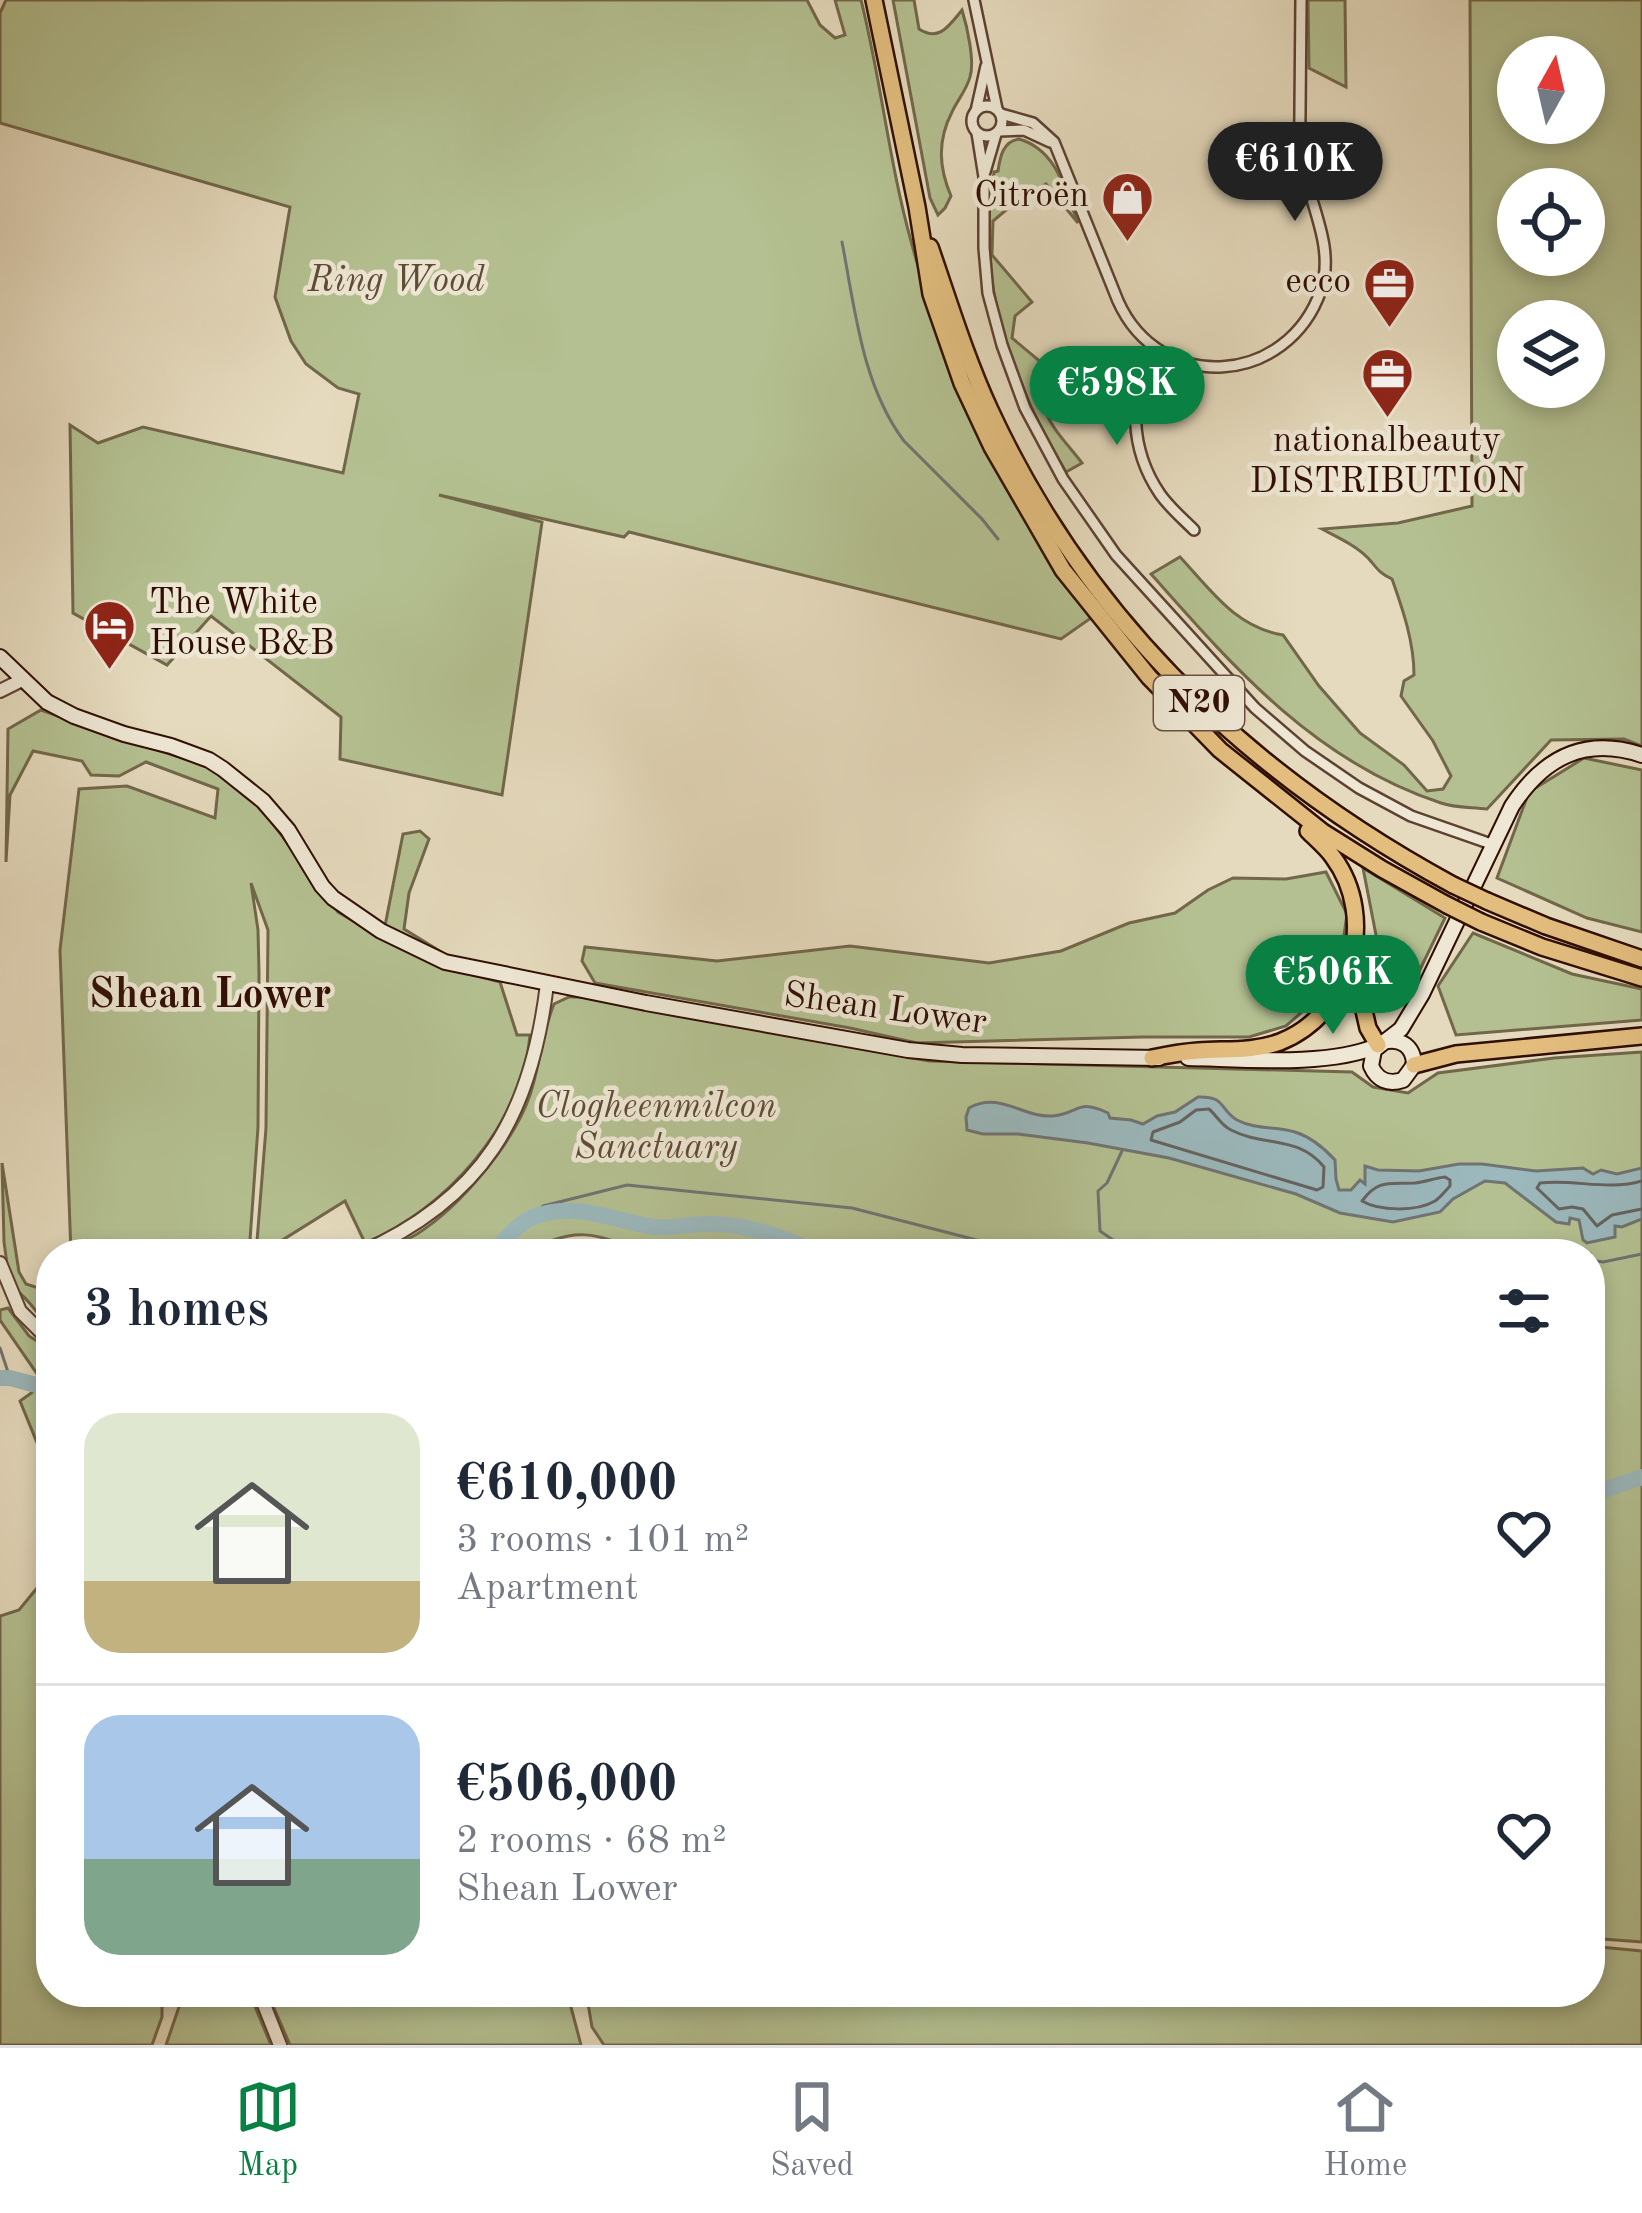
<!DOCTYPE html>
<meta charset="utf-8">
<style>
body{margin:0;font-family:"Old Standard TT",serif;background:#f2f2f3;color:#1f2937;height:100vh;display:flex;flex-direction:column;font-size:45px;white-space:nowrap}
*{box-sizing:border-box;margin:0}
p{font-size:39px;color:#747a83}
.icon{flex:none;width:66px;height:66px;fill:none;stroke:currentColor;stroke-width:2;stroke-linecap:round;stroke-linejoin:round}
.map{position:relative;flex:1;overflow:hidden}
.sheet{position:absolute;left:36px;top:1239px;width:1569px;height:768px;display:flex;flex-direction:column;background:#fff;border-radius:48px;box-shadow:0 6px 18px #0003}
.sheet>*{flex:none}
.needle{width:78px;rotate:8deg}
.buttons{position:absolute;left:1497px;top:36px;display:grid;gap:24px}
.buttons a{display:grid;place-items:center;width:108px;height:108px;border-radius:50%;background:#fff;box-shadow:0 6px 18px #0003;font-size:60px}
.price{position:absolute;translate:-50% -102px;padding:0 27px;border-radius:42px;background:#0b8043;color:#fff;font-size:39px;line-height:78px;filter:drop-shadow(0 3px 6px #0008)}
.price::after{content:'';position:absolute;left:50%;top:72px;width:36px;height:27px;margin-left:-18px;background:inherit;clip-path:polygon(0 0,100% 0,50% 100%)}
.price.current{background:#222;color:#fff}
ul{padding:0;list-style:none}
li{display:flex;align-items:center;gap:36px;height:300px;padding:0 48px}
li+li{border-top:3px solid #e0e1e3}
li span{display:grid;place-items:center;flex:none;width:336px;height:240px;border-radius:36px;color:#555}
li>.icon{margin-inline-start:auto}
span .icon{width:144px;height:144px;fill:#fffc;stroke-width:1}
li b{font-size:51px}
h2{display:flex;justify-content:space-between;align-items:center;height:144px;padding:0 48px;font-size:51px}
.menu{display:flex;justify-content:space-around;align-items:center;height:168px;border-top:3px solid #e0e1e3;background:#fff;font-size:33px;color:#747a83}
.menu a{display:grid;justify-items:center;gap:6px}
.menu .current{color:#0b8043}
.map>svg:first-child{display:block}
.green{fill:#b4c091;stroke:#72674a;stroke-width:3;fill-rule:evenodd}
.water{fill:#9bb8bc;stroke:#707472;stroke-width:3}
.lines{fill:none;stroke-linecap:round;stroke-linejoin:round}
.shore{stroke:#666360;stroke-width:3}
.stream{stroke:#707472;stroke-width:3}
.river{stroke:#9bb8bc;stroke-width:16}
.minor-casing{stroke:#5d4132;stroke-width:14}
.tertiary-casing{stroke:#5d4132;stroke-width:16}
.secondary-casing{stroke:#300e03;stroke-width:18}
.trunk-casing{stroke:#300e03;stroke-width:20}
.minor{stroke:#eee7d4;stroke-width:9}
.tertiary{stroke:#eee7d4;stroke-width:12}
.secondary{stroke:#eee7d4;stroke-width:14}
.trunk{stroke:#e2bd7e;stroke-width:15}
.trunk-bridge-casing{stroke:#300e03;stroke-width:20;stroke-linecap:butt}
.trunk-bridge{stroke:#e2bd7e;stroke-width:15}
.labels{text-anchor:middle;dominant-baseline:central;stroke-width:9;stroke-linejoin:round;paint-order:stroke}
.shield{fill:#eee7d4;stroke:#694f42;stroke-width:3}
.shield-label{font-size:33px;font-weight:bold;fill:#300e03}
.poi-label{font-size:36px;fill:#300e03;stroke:#eee7d4;text-anchor:end}
.park-label{font-size:36px;font-style:italic;fill:#5e4c35;stroke:#eee7d4}
.street-label{font-size:36px;fill:#300e03;stroke:#eee7d4}
.quarter-label{font-size:42px;font-weight:bold;fill:#300e03;stroke:#eee7d4}
</style>
<div class="map">
<svg width="1642" height="2045" viewBox="0 0 1642 2045">
<rect width="100%" height="100%" fill="#e5dabd"/>
<filter id="stains"><feTurbulence type="fractalNoise" baseFrequency=".00167" numOctaves="4"/><feColorMatrix values="0 0 0 0 .2 0 0 0 0 .09 0 0 0 0 .02 0 0 0 .5 -.17"/></filter>
<radialGradient id="worn" r=".72"><stop offset=".6" stop-color="#630" stop-opacity="0"/><stop offset="1" stop-color="#630" stop-opacity=".3"/></radialGradient>
<g class="green">
<path d="M6,0H807L820,25L835,38L845,35L835,0H861C881,80 889,162 911,241C947,377 1006,505 1091,618L1061,639L629,532L624,537L439,495L542,522L502,795L340,759L341,717L211,616L167,665L73,613L70,425L98,443L143,427L343,473L359,394L338,388L306,364L291,341L275,297L290,207L0,123V13Z"/>
<path d="M893,0H914L919,29C939,42 949,26 962,10C967,26 975,61 970,77C967,89 957,101 952,112C937,141 939,168 951,196L945,208L938,215L930,198Z"/>
<polygon points="1308,0 1345,0 1346,87 1309,68"/>
<path d="M1470,0H1642V746L1624,739L1551,740L1487,809C1472,807 1455,808 1441,803C1316,762 1235,669 1151,574L1180,557C1211,590 1235,627 1283,635L1319,686L1360,733L1404,765L1427,791L1443,789L1451,776L1433,741L1401,696L1404,681L1414,675C1414,642 1403,610 1392,579C1379,573 1377,568 1368,558C1355,545 1337,537 1322,529L1398,523L1472,506ZM1584,57V123H1518V57ZM1584,189V255H1518V189ZM1518,321H1584V387H1518Z"/>
<path d="M1019,139C1057,150 1065,190 1078,223L1046,184L1012,205L993,221L992,255L1032,302L1015,316L1012,338L1054,373C1024,404 1062,436 1082,463L1066,472C1023,402 990,319 988,236C988,215 992,193 994,172L998,171C1000,157 1003,141 1019,139Z"/>
<path d="M41,710L117,737L210,767L260,806L338,912L407,951L436,965L500,982L517,1035H530C523,1124 445,1210 365,1243L345,1201L281,1241L271,1254H256L266,1128L268,930L251,883L258,930L259,973L258,1127L249,1254H71L60,950L79,789L127,786L215,818L218,789L146,762L119,776L91,775L82,761L33,751L10,795L6,862L8,729Z"/>
<polygon points="1584,758 1642,770 1642,932 1587,918 1497,878 1529,792"/>
<polygon points="420,831 429,839 409,893 404,929 456,961 385,926 403,834"/>
<polygon points="1363,868 1445,918 1412,986 1389,1002"/>
<polygon points="1326,872 1347,914 1341,957 1319,997 1286,1026 1249,1037 1143,1037 917,1043 850,1028 595,983 582,961 585,947 717,961 850,946 989,963 1061,951 1129,923 1175,913 1208,890 1233,878 1286,879"/>
<polygon points="1473,933 1572,974 1642,989 1642,1020 1456,1035 1438,986"/>
<path d="M569,997H586L929,1061L1352,1072L1373,1087L1408,1093L1438,1073L1554,1058L1642,1052V1942L1590,1938V1254H644C597,1232 572,1225 525,1254H374C388,1247 404,1242 417,1234C461,1206 513,1144 530,1095C540,1065 542,1033 554,1004Z"/>
<path d="M2,1163L19,1272L26,1284L51,1292V1328C39,1317 29,1299 17,1291L7,1264L4,1242Z"/>
<polygon points="8,1308 29,1336 51,1350 51,1477 20,1401 44,1384 0,1320 0,1310"/>
<polygon points="51,1571 51,1992 249,1992 271,2045 166,2045 180,2004 162,2006 162,2017 152,2045 0,2045 0,1616 19,1610"/>
<polygon points="1590,1946 1642,1951 1642,2045 604,2045 592,2027 586,1992 1590,1992"/>
<polygon points="267,1992 567,1992 581,2045 290,2045"/>
</g>
<path class="water" d="M1198,1097C1226,1096 1219,1109 1237,1120C1256,1130 1276,1126 1295,1132C1311,1137 1324,1148 1335,1160L1336,1179L1339,1190H1351L1360,1180L1365,1184V1166L1378,1170L1419,1171L1459,1164H1482L1536,1171L1583,1168L1593,1174L1601,1170L1617,1174L1642,1168V1219L1622,1227L1615,1226V1237L1587,1243L1583,1240L1579,1220L1570,1218L1569,1224L1556,1222L1505,1183L1485,1181L1453,1199L1440,1212L1393,1222L1340,1213L1296,1194L1169,1158L1088,1143L1018,1134H983L967,1130L966,1117L969,1108C1001,1091 1022,1118 1053,1116C1080,1113 1077,1098 1108,1113L1110,1118L1131,1120L1143,1124L1157,1116L1175,1112Z"/>
<g class="lines">
<g class="shore">
<path d="M1209,1109C1217,1116 1221,1125 1231,1130C1264,1147 1298,1135 1324,1167L1323,1187L1317,1190L1151,1140L1153,1132L1180,1122L1196,1110Z"/>
<path d="M1445,1177L1450,1180V1186C1445,1191 1441,1197 1435,1201C1416,1212 1379,1211 1362,1201C1378,1179 1389,1184 1415,1183C1425,1182 1435,1178 1445,1177Z"/>
<path d="M1642,1181C1607,1191 1575,1179 1540,1183L1537,1188L1559,1209L1572,1207L1583,1209L1597,1226L1612,1215L1642,1209"/>
</g>
<g class="stream">
<path d="M842,242C855,309 862,385 904,441L982,519L998,539"/>
<polyline points="533,1217 543,1206 627,1185 852,1208 1031,1254"/>
<polyline points="1115,1254 1116,1242 1100,1231 1098,1191 1107,1183 1122,1151"/>
<polyline points="1590,1260 1603,1262 1642,1254"/>
<polyline points="0,1348 10,1378"/>
</g>
<g class="river">
<path d="M491,1254C503,1242 517,1223 534,1217C575,1200 616,1222 655,1227C673,1229 693,1223 711,1224C749,1224 785,1238 820,1254"/>
<polyline points="0,1378 10,1378 51,1389"/>
<polyline points="1590,1495 1642,1477"/>
</g>
<defs>
<g id="minor">
<polyline points="974,0 997,109"/>
<circle cx="987" cy="121" r="15"/>
<polyline points="976,111 986,66"/>
<path d="M1001,114L1033,123L1054,142L1118,301C1160,395 1288,386 1321,290C1336,245 1307,200 1301,156C1299,141 1300,125 1300,110C1300,73 1301,37 1301,0"/>
<polyline points="999,131 1024,130 1050,142"/>
<polyline points="977,133 984,177 984,248 988,293 1002,345 1025,408 1063,479 1116,555 1255,708 1305,751 1359,788 1411,816 1494,845"/>
<polyline points="985,172 996,134"/>
<path d="M1154,347C1127,393 1130,450 1160,494C1169,507 1182,518 1194,530"/>
</g>
<g id="tertiary">
<polyline points="0,691 22,680"/>
<path d="M358,1254C483,1199 531,1117 547,984"/>
<polyline points="0,1263 20,1311 51,1342"/>
<polyline points="259,1992 280,2045"/>
</g>
<g id="secondary">
<polyline points="0,657 47,702 74,716 124,734 171,746 209,760 223,769 263,801 288,830 322,886 333,898 381,931 445,962 646,1003 908,1050 962,1055 1159,1058"/>
<path d="M1383,1042C1401,1037 1414,1047 1414,1065L1403,1080C1388,1085 1377,1080 1371,1066L1374,1050L1401,1029L1422,994L1512,806C1544,757 1585,736 1642,755"/>
<path d="M1188,1058C1243,1059 1327,1067 1377,1046"/>
</g>
<g id="trunk">
<polyline points="874,0 917,207 931,294 962,383 992,447 1063,570 1149,677 1220,750 1323,832 1382,869 1447,905"/>
<path d="M930,247C949,302 966,358 990,410C1088,622 1250,775 1453,885"/>
<polyline points="1487,901 1546,926 1642,959"/>
<polyline points="1481,922 1542,947 1642,978"/>
<polyline points="1353,963 1368,1028 1378,1045"/>
<path d="M1152,1058C1167,1055 1183,1052 1198,1051C1225,1049 1253,1052 1280,1042C1351,1014 1379,919 1333,857C1326,847 1316,839 1308,831"/>
<polyline points="1414,1065 1456,1054 1642,1036"/>
</g>
</defs>
<use href="#minor" class="minor-casing"/>
<use href="#tertiary" class="tertiary-casing"/>
<use href="#secondary" class="secondary-casing"/>
<use href="#trunk" class="trunk-casing"/>
<use href="#minor" class="minor"/>
<use href="#tertiary" class="tertiary"/>
<use href="#secondary" class="secondary"/>
<use href="#trunk" class="trunk"/>
<defs>
<g id="trunk-bridge">
<polyline points="1453,885 1487,901"/>
<polyline points="1447,905 1481,922"/>
</g>
</defs>
<use href="#trunk-bridge" class="trunk-bridge-casing"/>
<use href="#trunk-bridge" class="trunk-bridge"/>
</g>
<defs>
<symbol id="shop-pin" viewBox="-11 -11 22 30"><path d="M0 17L-7.5 6A9.5 9.5 0 1 1 7.5 6Z" fill="#8f2418" stroke="#eee7d4"/><path d="M-5-2.5h2.3a2.7 3.5 0 0 1 5.4 0H5L5.5 6h-11ZM-1.5-2.5h3a1.5 2.3 0 0 0-3 0Z" fill="#fff"/></symbol>
<symbol id="office-pin" viewBox="-11 -11 22 30"><path d="M0 17L-7.5 6A9.5 9.5 0 1 1 7.5 6Z" fill="#8f2418" stroke="#eee7d4"/><path d="M-6-3h4V-5.5h4V-3h4V5H-6ZM-1-4.5V-3h2v-1.5ZM-6 0V1H6V0Z" fill="#fff"/></symbol>
<symbol id="hotel-pin" viewBox="-11 -11 22 30"><path d="M0 17L-7.5 6A9.5 9.5 0 1 1 7.5 6Z" fill="#8f2418" stroke="#eee7d4"/><path d="M-6-4.5h1.5V1H6V5H4.5V3h-9V5H-6ZM-4 0a1.8 1.8 0 1 1 3.6 0ZM.5 0V-2.5h3Q6-2.5 6 0Z" fill="#fff"/></symbol>
</defs>
<g fill-rule="evenodd">
<use href="#shop-pin" x="1098" y="168" width="59" height="81"/>
<use href="#office-pin" x="1360" y="254" width="59" height="81"/>
<use href="#office-pin" x="1358" y="344" width="59" height="81"/>
<use href="#hotel-pin" x="80" y="596" width="59" height="81"/>
</g>
<g class="labels">
<rect class="shield" x="1154" y="676" width="90" height="54" rx="9"/>
<g class="shield-label">
<text x="1199" y="703">N20</text>
</g>
<g class="poi-label">
<text x="1089" y="197">Citroën</text>
<text x="1351" y="283">ecco</text>
<text x="1387" y="442" text-anchor="middle">nationalbeauty<tspan x="1387" dy="41">DISTRIBUTION</tspan></text>
<text x="149" y="604" text-anchor="start">The White<tspan x="149" dy="41">House B&amp;B</tspan></text>
</g>
<g class="park-label">
<text x="396" y="282">Ring Wood</text>
<text x="656" y="1108">Clogheenmilcon<tspan x="656" dy="41">Sanctuary</tspan></text>
</g>
<g class="street-label">
<text transform="translate(885 1010) rotate(8)">Shean Lower</text>
</g>
<g class="quarter-label">
<text x="210" y="996">Shean Lower</text>
</g>
</g>
<rect width="100%" height="100%" filter="url(#stains)"/>
<rect width="100%" height="100%" fill="url(#worn)"/>
</svg>
<div class="buttons">
<a><svg class="needle" viewBox="-14 -14 28 28"><path d="M0-13l5 13h-10z" fill="#e53935"/><path d="M0 13l5-13h-10z" fill="#747a83"/></svg></a>
<a><svg class="icon" aria-label="locate" viewBox="0 0 24 24"><circle cx="12" cy="12" r="6"/><path d="M12 2v4M12 18v4M2 12h4M18 12h4"/></svg></a>
<a><svg class="icon" aria-label="layers" viewBox="0 0 24 24"><path d="M12 4l9 5-9 5-9-5zM3 14l9 5 9-5"/></svg></a>
</div>
<b class="price current" style="left:1295px;top:224px">€610K</b>
<b class="price" style="left:1117px;top:448px">€598K</b>
<b class="price" style="left:1333px;top:1037px">€506K</b>
<section class="sheet">
<h2>3 homes<svg class="icon" aria-label="filters" viewBox="0 0 24 24"><path d="M4 7h16M4 17h16"/><circle cx="9" cy="7" r="2"/><circle cx="15" cy="17" r="2"/></svg></h2>
<ul>
<li><span style="background:linear-gradient(#dfe7d0 70%,#c2b280 0)"><svg class="icon" aria-label="home" viewBox="0 0 24 24"><path d="M3 11l9-7 9 7M6 9v11h12V9"/></svg></span><div><b>€610,000</b><p>3 rooms · 101 m²</p><p>Apartment</p></div><svg class="icon" aria-label="heart" viewBox="0 0 24 24"><path d="M12 20l-8-8c-3-5 5-10 8-4 3-6 11-1 8 4z"/></svg></li>
<li><span style="background:linear-gradient(#a9c7e8 60%,#7fa58c 0)"><svg class="icon" aria-label="home" viewBox="0 0 24 24"><path d="M3 11l9-7 9 7M6 9v11h12V9"/></svg></span><div><b>€506,000</b><p>2 rooms · 68 m²</p><p>Shean Lower</p></div><svg class="icon" aria-label="heart" viewBox="0 0 24 24"><path d="M12 20l-8-8c-3-5 5-10 8-4 3-6 11-1 8 4z"/></svg></li>
</ul>
</section>
</div>
<nav class="menu">
<a class="current"><svg class="icon" aria-label="map" viewBox="0 0 24 24"><path d="M3 6l6-2 6 2 6-2v14l-6 2-6-2-6 2zM9 4v14M15 6v14"/></svg>Map</a>
<a><svg class="icon" aria-label="saved" viewBox="0 0 24 24"><path d="M7 4h10v16l-5-4-5 4z"/></svg>Saved</a>
<a><svg class="icon" aria-label="home" viewBox="0 0 24 24"><path d="M3 11l9-7 9 7M6 9v11h12V9"/></svg>Home</a>
</nav>
